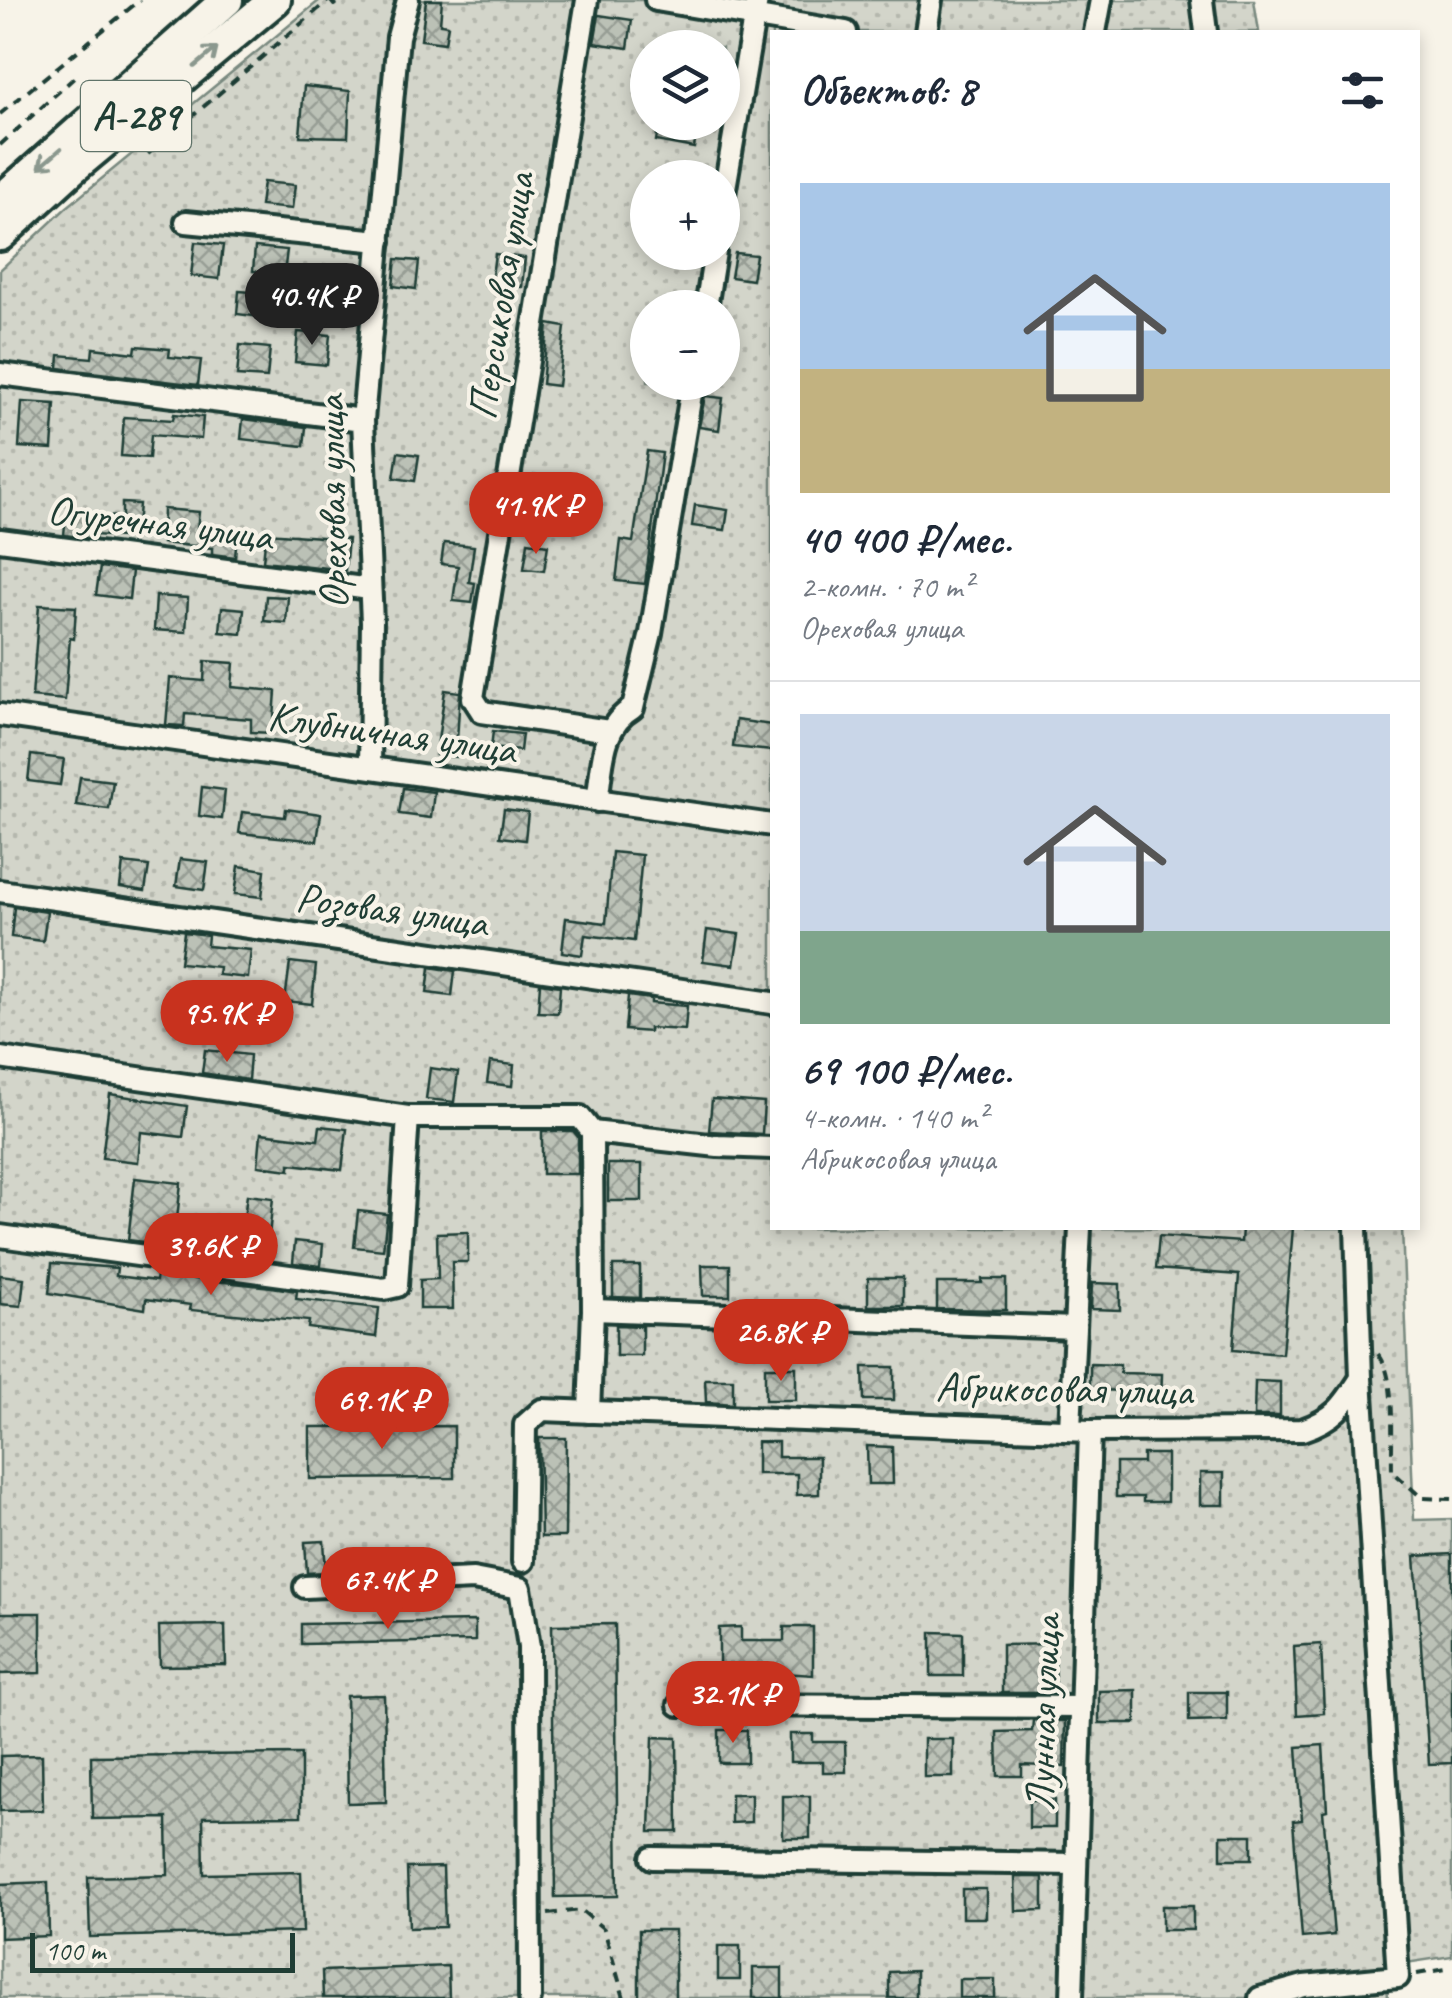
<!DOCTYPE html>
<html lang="ru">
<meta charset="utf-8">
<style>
body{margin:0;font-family:Caveat,sans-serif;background:#f6f6f7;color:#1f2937;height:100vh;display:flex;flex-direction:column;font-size:38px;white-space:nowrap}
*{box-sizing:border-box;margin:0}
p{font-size:32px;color:#747a83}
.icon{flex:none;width:55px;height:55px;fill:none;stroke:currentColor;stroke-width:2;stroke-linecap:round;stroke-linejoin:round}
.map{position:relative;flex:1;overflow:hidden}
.panel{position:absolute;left:770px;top:30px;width:650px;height:1200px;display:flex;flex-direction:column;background:#fff;border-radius:0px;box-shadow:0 5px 15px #0003}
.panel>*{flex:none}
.controls{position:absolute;left:630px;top:30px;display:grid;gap:20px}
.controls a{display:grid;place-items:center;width:110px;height:110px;border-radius:50%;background:#fff;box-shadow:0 5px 15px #0003;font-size:50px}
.scale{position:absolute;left:30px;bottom:25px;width:265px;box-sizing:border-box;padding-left:10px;border:5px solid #1f3d34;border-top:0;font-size:28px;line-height:35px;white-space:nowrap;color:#1f3d34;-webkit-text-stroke:8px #f7f3e8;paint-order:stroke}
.price{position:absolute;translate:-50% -85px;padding:0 22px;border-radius:35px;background:#c8321e;color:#fff;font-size:32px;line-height:65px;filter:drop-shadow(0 2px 5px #0008)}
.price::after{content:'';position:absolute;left:50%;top:60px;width:30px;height:22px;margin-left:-15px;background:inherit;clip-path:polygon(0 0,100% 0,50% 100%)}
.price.current{background:#222;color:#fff}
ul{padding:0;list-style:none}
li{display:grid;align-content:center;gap:20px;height:530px;padding:0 30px}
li+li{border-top:2px solid #e0e1e3}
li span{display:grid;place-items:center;height:310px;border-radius:0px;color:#555}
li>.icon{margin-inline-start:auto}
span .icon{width:180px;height:180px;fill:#fffc;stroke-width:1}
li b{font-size:42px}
h2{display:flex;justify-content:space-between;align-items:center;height:120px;padding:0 30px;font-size:42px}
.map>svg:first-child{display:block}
.garden{fill:url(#garden-dots);stroke:#79897f;stroke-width:2.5;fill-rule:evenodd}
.building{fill:url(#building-cross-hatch);stroke:#1f3d34;stroke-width:2.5}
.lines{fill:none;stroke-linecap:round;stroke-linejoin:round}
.minor-casing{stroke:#1f3d34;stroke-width:28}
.highway-casing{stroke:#1f3d34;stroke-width:38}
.path{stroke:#1f3d34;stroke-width:4;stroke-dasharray:10 8;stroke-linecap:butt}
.minor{stroke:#f7f3e8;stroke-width:20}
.highway{stroke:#f7f3e8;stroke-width:30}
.oneway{stroke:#8b988e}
.labels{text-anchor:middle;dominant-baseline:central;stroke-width:8;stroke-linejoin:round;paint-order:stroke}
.shield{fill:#f7f3e8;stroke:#60746a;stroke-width:2.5}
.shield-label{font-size:40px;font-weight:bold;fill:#1f3d34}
.street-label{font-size:42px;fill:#1f3d34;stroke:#f7f3e8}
</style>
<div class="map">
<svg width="1452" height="1998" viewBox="0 0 1452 1998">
<defs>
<pattern id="garden-dots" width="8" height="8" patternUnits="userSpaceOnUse" patternTransform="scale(2.5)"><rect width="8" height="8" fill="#d3d5ca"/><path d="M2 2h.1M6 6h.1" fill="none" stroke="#b5b8ae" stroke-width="1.8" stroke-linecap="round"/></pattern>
<pattern id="building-cross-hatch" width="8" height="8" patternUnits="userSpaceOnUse" patternTransform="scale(2.5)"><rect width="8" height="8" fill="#bbc1b6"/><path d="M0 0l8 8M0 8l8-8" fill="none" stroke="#979e95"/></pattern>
</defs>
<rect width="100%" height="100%" fill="#f7f3e8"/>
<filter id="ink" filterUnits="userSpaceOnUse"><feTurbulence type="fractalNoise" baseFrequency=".01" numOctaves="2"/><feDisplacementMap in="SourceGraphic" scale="20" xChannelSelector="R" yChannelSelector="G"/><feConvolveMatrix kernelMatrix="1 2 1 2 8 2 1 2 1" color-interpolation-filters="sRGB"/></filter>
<g filter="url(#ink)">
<path class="garden" d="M320,0H1254L1259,32H772V1228H1402L1414,1520L1452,1519V1956L1386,1966L1388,1998H0V270L66,208ZM648,48H722V122H648ZM648,178H722V252H648ZM648,308H722V382H648Z"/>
<g class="building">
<polygon points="426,0 442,0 440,24 448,25 445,43 421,40"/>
<polygon points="599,15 632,20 628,48 594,43"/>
<polygon points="304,86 350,91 348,137 300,136"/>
<polygon points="659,122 698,122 694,148 656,141"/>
<polygon points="263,182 295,185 292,209 260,206"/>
<polygon points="195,242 223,245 219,279 191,276"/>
<polygon points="255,247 287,250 284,274 253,271"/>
<polygon points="735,253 756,255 752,280 731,277"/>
<polygon points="495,254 525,258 522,287 491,283"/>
<polygon points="396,259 419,261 416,289 393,286"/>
<polygon points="293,271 333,275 330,301 290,297"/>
<polygon points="239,291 264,293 262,317 237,314"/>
<polygon points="548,324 565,327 558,386 542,384"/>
<polygon points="298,332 330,335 327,365 295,362"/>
<polygon points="240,345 270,348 267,378 237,376"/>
<polygon points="136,346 170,349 169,357 201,360 198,385 58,368 59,355 92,358 93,348 135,353"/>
<polygon points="705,396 723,398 719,430 699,427"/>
<polygon points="22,402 55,404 52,449 19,447"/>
<polygon points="174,414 203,417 201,439 151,435 149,458 121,456 124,417 173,420"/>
<polygon points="243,419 306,427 304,446 241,439"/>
<polygon points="647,451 662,453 645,584 616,581 621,540 633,542"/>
<polygon points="398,452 419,455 415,481 394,478"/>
<polygon points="548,483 574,486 571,511 544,508"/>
<polygon points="122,503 139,504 136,538 95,535 95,539 64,535 66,514 122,517"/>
<polygon points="695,505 728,510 725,530 692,526"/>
<polygon points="163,509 199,512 197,530 237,534 235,557 212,554 212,548 162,543"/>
<polygon points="266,533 348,539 345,570 263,561"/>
<polygon points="528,542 548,545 544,571 524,569"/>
<polygon points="444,543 474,546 469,582 475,583 472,603 453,601 458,566 441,564"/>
<polygon points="100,567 132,571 129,599 96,595"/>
<polygon points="156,596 188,598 186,632 154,630"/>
<polygon points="266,596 288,597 286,623 264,621"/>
<polygon points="39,605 76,607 74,639 70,638 65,700 32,697"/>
<polygon points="222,607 244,609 242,634 220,632"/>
<polygon points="205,661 234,663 232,687 276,691 273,733 251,732 251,719 185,714 184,726 166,725 170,678 204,681"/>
<polygon points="445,690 460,692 456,757 436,755"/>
<polygon points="736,720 772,725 772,751 733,747"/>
<polygon points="493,731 522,734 520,751 491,748"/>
<polygon points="31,755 64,759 60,785 28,781"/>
<polygon points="80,777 113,781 109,809 76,805"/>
<polygon points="202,787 225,790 222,819 199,816"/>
<polygon points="403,788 434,792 431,818 399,814"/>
<polygon points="286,809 321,814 317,841 239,833 242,812 285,817"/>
<polygon points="504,809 528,812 525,840 500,837"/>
<polygon points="612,852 642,855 634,941 585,935 582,955 562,952 566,918 606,923"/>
<polygon points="180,859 208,862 204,890 176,886"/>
<polygon points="123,863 149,866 145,891 120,887"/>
<polygon points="239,866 265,870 262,897 235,894"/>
<polygon points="14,907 47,912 43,941 11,937"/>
<polygon points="707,930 739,934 734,965 703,961"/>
<polygon points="184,932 208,935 207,946 251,950 248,978 218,975 219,967 180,963"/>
<polygon points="290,962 316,965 312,1004 285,1001"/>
<polygon points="430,967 455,971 452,996 427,993"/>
<polygon points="540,983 560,986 558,1013 538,1012"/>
<polygon points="628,996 651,999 651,1003 687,1006 685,1030 649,1028 649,1032 625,1030"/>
<polygon points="205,1050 250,1055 248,1080 202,1073"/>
<polygon points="490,1062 514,1065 512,1086 487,1083"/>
<polygon points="430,1068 458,1072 454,1102 426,1099"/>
<polygon points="110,1094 187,1106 183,1137 141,1132 138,1162 102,1158"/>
<polygon points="712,1099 764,1103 762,1134 709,1131"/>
<polygon points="320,1126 347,1129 342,1170 290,1164 290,1170 258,1166 261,1133 318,1140"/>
<polygon points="542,1131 573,1131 578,1137 578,1174 542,1174"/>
<rect x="608" y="1164" width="34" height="37"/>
<polygon points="135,1178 181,1183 174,1246 128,1240"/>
<polygon points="247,1195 273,1198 269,1236 242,1233"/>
<polygon points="358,1211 387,1214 383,1250 354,1247"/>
<polygon points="1242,1228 1293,1228 1282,1354 1233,1350 1239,1275 1156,1269 1159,1236 1241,1242"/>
<polygon points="468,1232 468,1262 452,1262 453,1309 420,1309 420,1280 438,1279 437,1233"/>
<polygon points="295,1241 323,1244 321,1266 293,1263"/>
<polygon points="52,1263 117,1268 116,1276 156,1281 157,1275 272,1287 297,1291 296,1299 379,1308 376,1337 308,1328 309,1321 190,1310 191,1305 146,1299 145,1309 49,1293"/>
<polygon points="702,1265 730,1265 730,1296 703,1296"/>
<polygon points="613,1266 640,1266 640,1298 613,1297"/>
<polygon points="0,1275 24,1278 21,1306 0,1304"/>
<rect x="868" y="1278" width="35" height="28"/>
<polygon points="982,1279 1006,1279 1006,1310 937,1309 937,1283 982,1283"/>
<polygon points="1092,1283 1120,1284 1120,1310 1091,1309"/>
<polygon points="616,1325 642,1326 642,1356 616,1356"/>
<polygon points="1090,1364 1120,1365 1120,1373 1162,1374 1161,1402 1130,1401 1131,1391 1090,1390"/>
<rect x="765" y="1367" width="31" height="33"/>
<polygon points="863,1367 894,1367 894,1400 864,1400"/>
<polygon points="705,1379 733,1379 733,1404 706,1402"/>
<polygon points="1255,1381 1280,1382 1280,1416 1254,1416"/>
<polygon points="454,1426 454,1478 310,1479 310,1427"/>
<polygon points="539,1438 566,1438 565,1537 541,1537"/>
<polygon points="757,1442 778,1442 778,1457 819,1457 819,1494 797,1495 797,1474 757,1474"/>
<polygon points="867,1446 892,1447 893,1484 868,1484"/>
<polygon points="1143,1454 1167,1454 1167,1502 1143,1502 1143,1497 1116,1497 1116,1463 1143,1463"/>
<rect x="1200" y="1473" width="24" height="32"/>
<polygon points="324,1541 326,1572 307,1573 305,1542"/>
<polygon points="1452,1554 1452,1763 1429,1764 1415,1556"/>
<polygon points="0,1613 41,1613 41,1673 0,1674"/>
<polygon points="475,1621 475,1641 301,1644 301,1624"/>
<polygon points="615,1624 618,1896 555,1897 552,1625"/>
<polygon points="225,1625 226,1665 160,1666 159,1626"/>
<polygon points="741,1627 741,1641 784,1641 784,1627 813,1627 813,1675 753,1671 753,1664 719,1664 719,1628"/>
<polygon points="931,1632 963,1633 963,1676 931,1676"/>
<polygon points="1055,1644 1056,1693 1002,1693 1002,1645"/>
<polygon points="1321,1644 1324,1713 1297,1715 1294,1646"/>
<polygon points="1136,1690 1136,1723 1099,1723 1099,1691"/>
<polygon points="1189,1692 1227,1692 1227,1720 1189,1721"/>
<polygon points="384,1695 386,1802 348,1803 346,1696"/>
<polygon points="1033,1720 1065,1721 1064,1767 1022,1765 1022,1776 998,1776 997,1732 1032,1731"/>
<rect x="719" y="1730" width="28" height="33"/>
<polygon points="790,1734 813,1734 813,1742 845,1742 846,1772 823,1772 823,1762 790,1762"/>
<polygon points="653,1737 677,1738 678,1832 650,1832"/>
<rect x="924" y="1739" width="29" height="38"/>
<polygon points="1323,1745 1327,1810 1323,1811 1334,1935 1302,1938 1293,1821 1302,1820 1297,1747"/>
<polygon points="301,1754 301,1816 203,1817 204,1874 301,1872 303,1932 90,1937 88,1877 168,1875 167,1818 92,1819 91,1756"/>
<polygon points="42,1755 43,1810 0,1811 0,1756"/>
<polygon points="731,1794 751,1794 751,1822 731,1823"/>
<rect x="783" y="1796" width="27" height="42"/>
<rect x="1029" y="1800" width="26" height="28"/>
<rect x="1221" y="1835" width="31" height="24"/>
<polygon points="443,1867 445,1927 409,1928 407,1868"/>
<polygon points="1015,1877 1043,1877 1043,1910 1016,1911"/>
<polygon points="48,1882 49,1936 0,1938 0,1884"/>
<rect x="962" y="1889" width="24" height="29"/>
<rect x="1162" y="1906" width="31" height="24"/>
<rect x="639" y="1930" width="36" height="68"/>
<rect x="718" y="1946" width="22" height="34"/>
<polygon points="448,1966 449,1998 323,1998 322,1971"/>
<rect x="753" y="1968" width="29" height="30"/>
<polygon points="916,1971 916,1998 889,1998 889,1972"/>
<rect x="959" y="1979" width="36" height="19"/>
</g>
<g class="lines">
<defs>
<g id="minor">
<polyline points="587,0 473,698 482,712 609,731"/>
<polyline points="656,0 846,32"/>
<polyline points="1202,0 1206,32"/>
<polyline points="926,32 931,0"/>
<polyline points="1095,32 1101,0"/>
<polyline points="722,206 757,0"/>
<polyline points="186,222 380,241"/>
<polyline points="706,308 715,252"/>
<polyline points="0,374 363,420"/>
<polyline points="0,540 370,589"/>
<polyline points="0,715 772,825"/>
<polyline points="370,766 372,622 363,420 398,37 408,0"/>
<path d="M597,801C603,766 600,727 633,708L651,633L693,382"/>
<polyline points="0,891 772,1003"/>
<polyline points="0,1058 408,1117 580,1117 592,1132 718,1146 772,1148"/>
<polyline points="0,1236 384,1289 397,1286 408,1117"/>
<polyline points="593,1310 1075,1328"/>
<polyline points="589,1412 593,1310 592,1132"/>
<polyline points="1070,1428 1080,1228"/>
<path d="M523,1561L525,1425L542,1410L1090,1431L1302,1430C1335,1419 1343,1406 1361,1378"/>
<polyline points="305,1587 473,1579 520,1588 529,1647 530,1998"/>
<polyline points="679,1705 1081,1707"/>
<polyline points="652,1858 1076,1864"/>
<polyline points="1072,1998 1090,1431"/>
<polyline points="1260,1998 1304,1986 1398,1977 1361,1378 1356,1228"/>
</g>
<g id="highway">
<polyline points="0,201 227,0"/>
<polyline points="0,235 73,168 275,0"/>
</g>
</defs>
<use href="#minor" class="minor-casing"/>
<use href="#highway" class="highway-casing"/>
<g class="path">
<polyline points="330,0 334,5 340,0"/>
<polyline points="0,114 140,0"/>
<polyline points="0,145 75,77"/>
<polyline points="148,154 329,0"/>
<path d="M1378,1354C1397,1375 1391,1442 1392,1471L1422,1498L1452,1499"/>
<polyline points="548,1914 581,1910 604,1929 624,1998"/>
<polyline points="1417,1974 1452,1968"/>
</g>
<use href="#minor" class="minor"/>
<use href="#highway" class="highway"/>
</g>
<defs><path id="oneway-shaft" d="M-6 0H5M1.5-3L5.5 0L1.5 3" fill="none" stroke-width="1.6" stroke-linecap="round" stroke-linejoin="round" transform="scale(2.5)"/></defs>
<g class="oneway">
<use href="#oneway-shaft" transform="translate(206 57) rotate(-40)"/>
<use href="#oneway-shaft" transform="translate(50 158) rotate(139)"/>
</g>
</g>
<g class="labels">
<rect class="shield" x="81" y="81" width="110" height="70" rx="8"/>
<g class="shield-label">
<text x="136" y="116">А-289</text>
</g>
<g class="street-label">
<text transform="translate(501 296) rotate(-81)">Персиковая улица</text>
<text transform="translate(332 502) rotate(-91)">Ореховая улица</text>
<text transform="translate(160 523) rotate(7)">Огуречная улица</text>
<text transform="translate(392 733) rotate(8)">Клубничная улица</text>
<text transform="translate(392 910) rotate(8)">Розовая улица</text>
<text transform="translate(1064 1389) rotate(1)">Абрикосовая улица</text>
<text transform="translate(1043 1713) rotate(-88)">Лунная улица</text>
</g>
</g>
</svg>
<div class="controls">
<a><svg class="icon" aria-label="layers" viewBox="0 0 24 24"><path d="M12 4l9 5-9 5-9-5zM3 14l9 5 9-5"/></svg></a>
<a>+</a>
<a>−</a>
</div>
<div class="scale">100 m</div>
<b class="price current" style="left:312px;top:348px">40.4K ₽</b>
<b class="price" style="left:536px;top:557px">41.9K ₽</b>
<b class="price" style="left:227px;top:1065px">95.9K ₽</b>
<b class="price" style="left:211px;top:1298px">39.6K ₽</b>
<b class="price" style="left:781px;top:1384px">26.8K ₽</b>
<b class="price" style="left:382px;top:1452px">69.1K ₽</b>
<b class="price" style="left:388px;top:1632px">67.4K ₽</b>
<b class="price" style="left:733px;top:1746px">32.1K ₽</b>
<section class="panel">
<h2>Объектов: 8<svg class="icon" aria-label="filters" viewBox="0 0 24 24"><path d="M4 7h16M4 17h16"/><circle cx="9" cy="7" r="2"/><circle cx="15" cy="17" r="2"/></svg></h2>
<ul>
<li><span style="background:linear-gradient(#a9c7e8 60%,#c2b280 0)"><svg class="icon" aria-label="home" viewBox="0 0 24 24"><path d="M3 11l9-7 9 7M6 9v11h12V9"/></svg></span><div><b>40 400 ₽/мес.</b><p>2-комн. · 70 m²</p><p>Ореховая улица</p></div></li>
<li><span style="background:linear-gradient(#c9d6e8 70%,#7fa58c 0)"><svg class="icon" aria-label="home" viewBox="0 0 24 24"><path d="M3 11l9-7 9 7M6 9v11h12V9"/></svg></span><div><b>69 100 ₽/мес.</b><p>4-комн. · 140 m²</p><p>Абрикосовая улица</p></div></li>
</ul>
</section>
</div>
